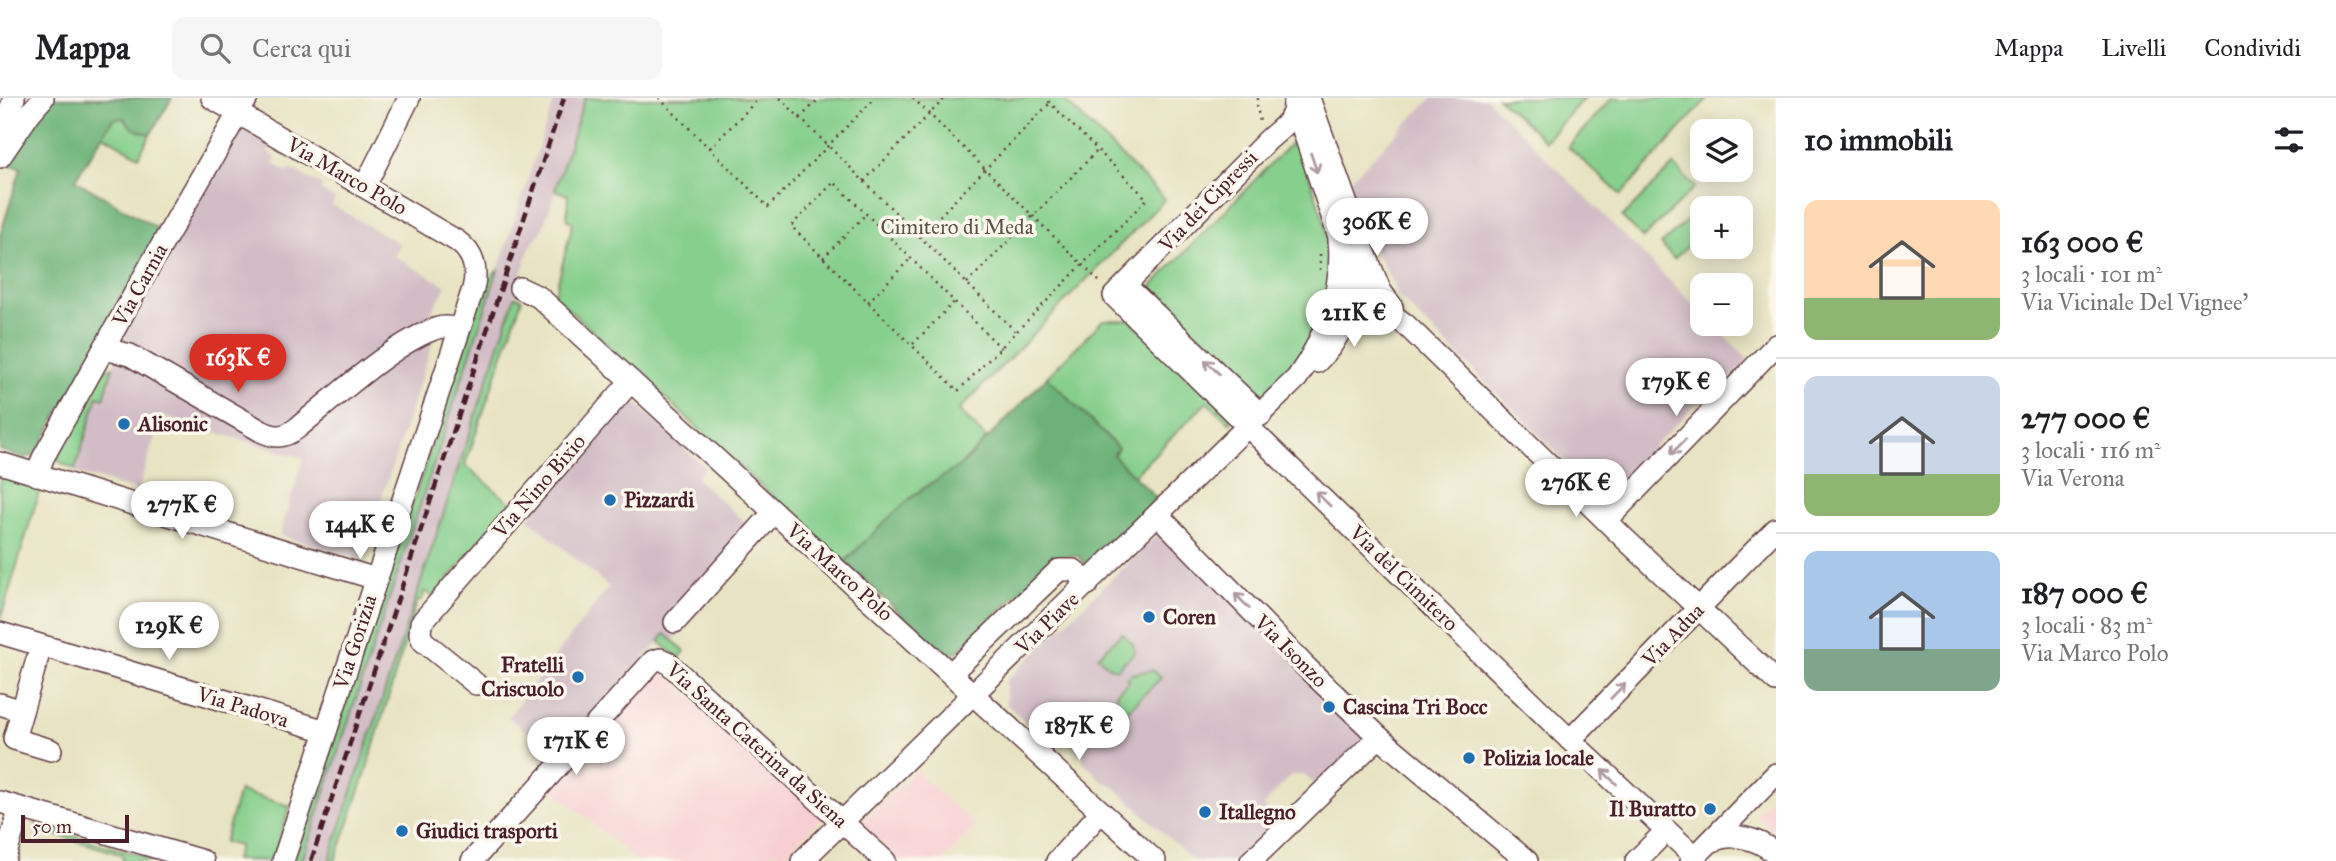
<!DOCTYPE html>
<html lang="it">
<meta charset="utf-8">
<style>
body{margin:0;font-family:"IM FELL Great Primer",serif;background:#f6f6f6;color:#202124;height:100vh;display:flex;flex-direction:column;font-size:26px;white-space:nowrap}
*{box-sizing:border-box;margin:0}
p{font-size:23px;color:#757577}
.icon{flex:none;width:38px;height:38px;fill:none;stroke:currentColor;stroke-width:2;stroke-linecap:round;stroke-linejoin:round}
.map{position:relative;flex:1;overflow:hidden}
.side{display:flex;flex-direction:column;background:#fff;width:560px}
.side>*{flex:none}
.buttons{position:absolute;left:1690px;top:21px;display:grid;gap:14px}
.buttons a{display:grid;place-items:center;width:63px;height:63px;border-radius:14px;background:#fff;box-shadow:0 4px 18px #0003;font-size:35px}
.scale{position:absolute;left:21px;bottom:18px;width:108px;box-sizing:border-box;padding-left:7px;border:4px solid #4a1f2b;border-top:0;font-size:19px;line-height:24px;white-space:nowrap;color:#4a1f2b;-webkit-text-stroke:5px #fbf7ec;paint-order:stroke}
.price{position:absolute;translate:-50% -60px;padding:0 16px;border-radius:24px;background:#fff;color:#222;font-size:23px;line-height:46px;filter:drop-shadow(0 2px 4px #0008)}
.price::after{content:'';position:absolute;left:50%;top:42px;width:21px;height:16px;margin-left:-10px;background:inherit;clip-path:polygon(0 0,100% 0,50% 100%)}
.price.on{background:#d93025;color:#fff}
ul{padding:0;list-style:none}
li{display:flex;align-items:center;gap:21px;height:175px;padding:0 28px}
li+li{border-top:2px solid #e0e0e0}
li span{display:grid;place-items:center;flex:none;width:196px;height:140px;border-radius:14px;color:#555}
li>.icon{margin-inline-start:auto}
span .icon{width:84px;height:84px;fill:#fffc;stroke-width:1}
li b{font-size:30px}
h2{display:flex;justify-content:space-between;align-items:center;height:84px;padding:0 28px;font-size:30px}
header{display:flex;align-items:center;gap:42px;box-sizing:border-box;height:98px;padding:0 35px;background:#fff;border-bottom:2px solid #e0e0e0}
header strong{font-size:33px}
nav{display:flex;gap:38px;margin-inline-start:auto;font-size:24px}
.search{width:490px;height:63px;background:#f6f6f6;display:flex;align-items:center;gap:18px;box-sizing:border-box;padding:0 24px;border-radius:14px;color:#757577;font-size:26px}
main{display:flex;flex:1;min-height:0}
.map>svg:first-child{display:block}
.built{fill:#f7cfd2}
.industrial{fill:#d2bdc6}
.green{fill:#86cf8c;stroke:#68775c;stroke-width:2}
.forest{fill:#6cb278;stroke:#5b6852;stroke-width:2}
.lines{fill:none;stroke-linecap:round;stroke-linejoin:round}
.minor-casing{stroke:#623c42;stroke-width:24}
.path{stroke:#623c42;stroke-width:2.5;stroke-dasharray:2 5;stroke-linecap:butt}
.minor{stroke:#fff;stroke-width:21}
.rail{stroke:#4a1f2b;stroke-width:4.5;stroke-dasharray:10 5;stroke-linecap:butt}
.oneway{stroke:#ae9aa0}
.poi-dot{fill:#1f6fb2;stroke:#fbf7ec;stroke-width:2.5}
.labels{text-anchor:middle;dominant-baseline:central;stroke-width:7;stroke-linejoin:round;paint-order:stroke}
.street-label{font-size:21px;fill:#4a1f2b;stroke:#fbf7ec}
.park-label{font-size:21px;fill:#5c5448;stroke:#fbf7ec}
.poi-label{font-size:21px;font-weight:bold;fill:#4a1f2b;stroke:#fbf7ec;text-anchor:start}
</style>
<header>
<strong>Mappa</strong>
<div class="search"><svg class="icon" aria-label="search" viewBox="0 0 24 24"><circle cx="10" cy="10" r="6"/><path d="M15 15l6 6"/></svg>Cerca qui</div>
<nav><a>Mappa</a><a>Livelli</a><a>Condividi</a></nav>
</header>
<main>
<div class="map">
<svg width="1776" height="763" viewBox="0 0 1776 763">
<rect width="100%" height="100%" fill="#fbf7ec"/>
<filter id="ink" filterUnits="userSpaceOnUse"><feTurbulence type="fractalNoise" baseFrequency=".0143" numOctaves="2"/><feDisplacementMap in="SourceGraphic" scale="14" xChannelSelector="R" yChannelSelector="G"/><feConvolveMatrix kernelMatrix="1 2 1 2 8 2 1 2 1" color-interpolation-filters="sRGB"/></filter>
<filter id="wash" filterUnits="userSpaceOnUse"><feTurbulence type="fractalNoise" baseFrequency=".00686" numOctaves="4" result="noise"/><feDisplacementMap in="SourceGraphic" scale="28" xChannelSelector="R" yChannelSelector="G"/><feGaussianBlur stdDeviation="1.57" result="paint"/><feColorMatrix in="noise" values="0 0 0 0 0 0 0 0 0 0 0 0 0 0 0 0 0 1.4 0 .05"/><feComposite in="paint" operator="in"/></filter>
<g filter="url(#wash)">
<rect width="100%" height="100%" fill="#e8e3c2"/>
<g class="built">
<polygon points="657,573 662,573 822,720 782,759 774,752 764,763 638,763 551,690"/>
<polygon points="915,673 976,728 943,763 899,763 859,726"/>
<polygon points="1776,696 1776,736 1756,717"/>
</g>
<g class="industrial">
<polygon points="555,0 585,0 543,131 530,149 329,763 302,763"/>
<polygon points="1432,0 1486,0 1703,216 1703,226 1713,226 1749,262 1709,300 1703,300 1602,399 1400,200 1358,117 1347,85"/>
<polygon points="240,30 272,49 268,55 276,60 273,65 288,74 290,70 322,88 320,92 335,101 332,107 400,146 394,158 446,188 426,224 421,244 432,247 361,462 280,437 303,360 161,318 138,393 74,374 98,298 104,299 119,250 118,245"/>
<polygon points="631,301 705,369 696,380 765,442 672,543 665,537 557,658 508,619 609,489 528,420"/>
<polygon points="1163,431 1367,638 1316,687 1304,677 1291,677 1263,708 1276,720 1237,763 1194,763 1114,689 1107,684 1105,686 1082,662 1084,659 1063,639 1052,648 1006,606 1006,583"/>
</g>
<g class="green">
<polygon points="585,0 1062,0 1165,101 959,312 987,341 953,374 931,385 914,397 844,464 553,197 556,192 573,124 567,122 568,97 555,92"/>
<polygon points="1498,0 1584,0 1545,43"/>
<polygon points="1612,0 1708,0 1621,97 1568,49"/>
<polygon points="120,19 137,32 150,37 139,58 103,37 113,21"/>
<polygon points="1293,43 1296,51 1300,50 1331,144 1328,199 1298,264 1265,298 1257,301 1147,199 1147,193"/>
<polygon points="1674,67 1695,89 1643,140 1622,119"/>
<polygon points="1691,119 1703,131 1703,134 1674,161 1661,146"/>
<polygon points="498,172 302,763 294,763 484,190 491,178"/>
<polygon points="515,198 522,201 465,367 512,406 433,499 425,493 422,502 417,504 364,680 335,763 329,763"/>
<polygon points="1103,222 1130,222 1231,317 1231,326 1207,304 1133,378 1113,357 1118,350 1047,279"/>
<path d="M113,269L104,300L98,298L75,371L61,365L56,358C66,337 90,273 113,269Z"/>
<polygon points="0,378 40,391 1,520 0,520"/>
<polygon points="1122,535 1133,546 1135,554 1117,571 1109,569 1098,558"/>
<polygon points="665,536 685,553 679,561 659,543"/>
<polygon points="1153,572 1161,580 1121,619 1114,612 1117,594 1129,583 1126,580 1131,576"/>
<polygon points="239,693 290,708 272,763 235,762 239,748 224,744"/>
<polygon points="36,726 158,763 122,763 123,757 41,732"/>
</g>
<g class="forest">
<polygon points="53,0 172,0 150,37 132,30 124,20 113,21 75,82 162,133 35,357 23,360 0,352 0,138 21,70 8,66 10,59"/>
<path d="M1047,279L1118,350L1113,357L1156,400L1088,468L1078,458H1058L957,554L942,555L845,464C868,441 890,416 916,396C932,383 950,376 966,363Z"/>
</g>
</g>
<g filter="url(#ink)">
<g class="lines">
<defs>
<g id="minor">
<path d="M212,0L457,143C474,155 478,172 473,191L283,763"/>
<polyline points="1309,0 1358,137 1380,192 1392,209"/>
<path d="M1294,4C1295,24 1279,31 1267,43L1114,198L1570,642L1695,759"/>
<path d="M1294,5L1343,151C1352,191 1376,204 1406,227L1625,441L1776,583"/>
<polyline points="0,43 14,0"/>
<polyline points="0,59 30,15 43,0"/>
<polyline points="365,88 409,0"/>
<polyline points="1125,187 1261,317"/>
<polyline points="520,190 539,199 1155,763"/>
<path d="M105,251L130,257L261,333C275,340 283,340 296,331C331,303 396,242 438,230C445,228 452,229 459,231"/>
<path d="M1317,264C1341,242 1354,206 1356,174"/>
<polyline points="0,365 376,481"/>
<polyline points="37,377 43,360 152,164 247,0"/>
<polyline points="1158,417 1306,569 1379,639 1527,763"/>
<polyline points="1607,422 1776,247"/>
<polyline points="675,524 774,414"/>
<polyline points="0,535 326,633"/>
<polyline points="41,548 14,641 51,652"/>
<polyline points="951,575 1059,472 1074,472 1088,486"/>
<polyline points="476,586 423,543 420,536 421,525 631,283"/>
<polyline points="0,606 22,613"/>
<polyline points="1570,642 1776,431"/>
<polyline points="0,704 203,763"/>
<path d="M1710,744C1732,733 1758,740 1776,756"/>
<polyline points="4,763 20,710"/>
<polyline points="472,763 653,563 660,561 667,564 885,763"/>
<path d="M802,763L1297,280C1325,241 1344,190 1339,142"/>
<polyline points="1057,763 1101,714"/>
<polyline points="1251,763 1379,639"/>
<polyline points="1636,763 1666,733"/>
<polyline points="1691,763 1776,676"/>
</g>
</defs>
<use href="#minor" class="minor-casing"/>
<g class="path">
<polyline points="659,0 768,109 875,0"/>
<polyline points="780,0 1016,234"/>
<polyline points="913,0 1102,186"/>
<polyline points="1258,0 1257,9 1260,24"/>
<polyline points="800,20 820,0"/>
<polyline points="710,50 759,0"/>
<polyline points="864,83 945,0"/>
<polyline points="920,138 1050,5"/>
<polyline points="823,160 866,116"/>
<polyline points="1320,172 1320,151"/>
<polyline points="967,185 1098,52"/>
<polyline points="868,204 911,160"/>
<polyline points="913,246 955,203"/>
<path d="M1001,250L834,84L791,128L958,293C1021,229 1084,165 1147,101L1045,0"/>
</g>
<use href="#minor" class="minor"/>
<polyline class="rail" points="311,763 564,0"/>
</g>
<defs><path id="oneway-shaft" d="M-6 0H5M1.5-3L5.5 0L1.5 3" fill="none" stroke-width="1.6" stroke-linecap="round" stroke-linejoin="round" transform="scale(1.75)"/></defs>
<g class="oneway">
<use href="#oneway-shaft" transform="translate(1314 65) rotate(71)"/>
<use href="#oneway-shaft" transform="translate(1212 269) rotate(-136)"/>
<use href="#oneway-shaft" transform="translate(1678 349) rotate(134)"/>
<use href="#oneway-shaft" transform="translate(1323 401) rotate(-136)"/>
<use href="#oneway-shaft" transform="translate(1242 503) rotate(-134)"/>
<use href="#oneway-shaft" transform="translate(1618 593) rotate(-46)"/>
<use href="#oneway-shaft" transform="translate(1609 679) rotate(-136)"/>
</g>
</g>
<g class="poi-dot">
<circle cx="124" cy="326" r="7"/>
<circle cx="610" cy="402" r="7"/>
<circle cx="1149" cy="519" r="7"/>
<circle cx="578" cy="579" r="7"/>
<circle cx="1329" cy="609" r="7"/>
<circle cx="1469" cy="660" r="7"/>
<circle cx="1710" cy="711" r="7"/>
<circle cx="1205" cy="714" r="7"/>
<circle cx="402" cy="733" r="7"/>
</g>
<g class="labels">
<g class="street-label">
<text transform="translate(347 78) rotate(30)">Via Marco Polo</text>
<text transform="translate(1208 103) rotate(-46)">Via dei Cipressi</text>
<text transform="translate(140 187) rotate(-61)">Via Carnia</text>
<text transform="translate(539 388) rotate(-49)">Via Nino Bixio</text>
<text transform="translate(840 474) rotate(42)">Via Marco Polo</text>
<text transform="translate(1404 480) rotate(44)">Via del Cimitero</text>
<text transform="translate(1047 525) rotate(-44)">Via Piave</text>
<text transform="translate(1673 537) rotate(-46)">Via Adua</text>
<text transform="translate(355 544) rotate(-72)">Via Gorizia</text>
<text transform="translate(1291 553) rotate(45)">Via Isonzo</text>
<text transform="translate(243 609) rotate(17)">Via Padova</text>
<text transform="translate(757 647) rotate(42)">Via Santa Caterina da Siena</text>
</g>
<g class="park-label">
<text x="957" y="129">Cimitero di Meda</text>
</g>
<g class="poi-label">
<text x="138" y="326">Alisonic</text>
<text x="624" y="402">Pizzardi</text>
<text x="1163" y="519">Coren</text>
<text x="564" y="567" text-anchor="end">Fratelli<tspan x="564" dy="24">Criscuolo</tspan></text>
<text x="1343" y="609">Cascina Tri Bocc</text>
<text x="1483" y="660">Polizia locale</text>
<text x="1696" y="711" text-anchor="end">Il Buratto</text>
<text x="1219" y="714">Itallegno</text>
<text x="416" y="733">Giudici trasporti</text>
</g>
</g>
</svg>
<div class="buttons">
<a><svg class="icon" aria-label="layers" viewBox="0 0 24 24"><path d="M12 4l9 5-9 5-9-5zM3 14l9 5 9-5"/></svg></a>
<a>+</a>
<a>−</a>
</div>
<div class="scale">50 m</div>
<b class="price" style="left:1377px;top:160px">306K €</b>
<b class="price" style="left:1354px;top:251px">211K €</b>
<b class="price on" style="left:238px;top:296px">163K €</b>
<b class="price" style="left:1676px;top:320px">179K €</b>
<b class="price" style="left:1576px;top:421px">276K €</b>
<b class="price" style="left:182px;top:443px">277K €</b>
<b class="price" style="left:360px;top:463px">144K €</b>
<b class="price" style="left:169px;top:564px">129K €</b>
<b class="price" style="left:1079px;top:664px">187K €</b>
<b class="price" style="left:576px;top:679px">171K €</b>
</div>
<section class="side">
<h2>10 immobili<svg class="icon" aria-label="filters" viewBox="0 0 24 24"><path d="M4 7h16M4 17h16"/><circle cx="9" cy="7" r="2"/><circle cx="15" cy="17" r="2"/></svg></h2>
<ul>
<li><span style="background:linear-gradient(#ffd9b3 70%,#8fb573 0)"><svg class="icon" aria-label="home" viewBox="0 0 24 24"><path d="M3 11l9-7 9 7M6 9v11h12V9"/></svg></span><div><b>163 000 €</b><p>3 locali · 101 m²</p><p>Via Vicinale Del Vignee'</p></div></li>
<li><span style="background:linear-gradient(#c9d6e8 70%,#8fb573 0)"><svg class="icon" aria-label="home" viewBox="0 0 24 24"><path d="M3 11l9-7 9 7M6 9v11h12V9"/></svg></span><div><b>277 000 €</b><p>3 locali · 116 m²</p><p>Via Verona</p></div></li>
<li><span style="background:linear-gradient(#a9c7e8 70%,#7fa58c 0)"><svg class="icon" aria-label="home" viewBox="0 0 24 24"><path d="M3 11l9-7 9 7M6 9v11h12V9"/></svg></span><div><b>187 000 €</b><p>3 locali · 83 m²</p><p>Via Marco Polo</p></div></li>
</ul>
</section>
</main>
